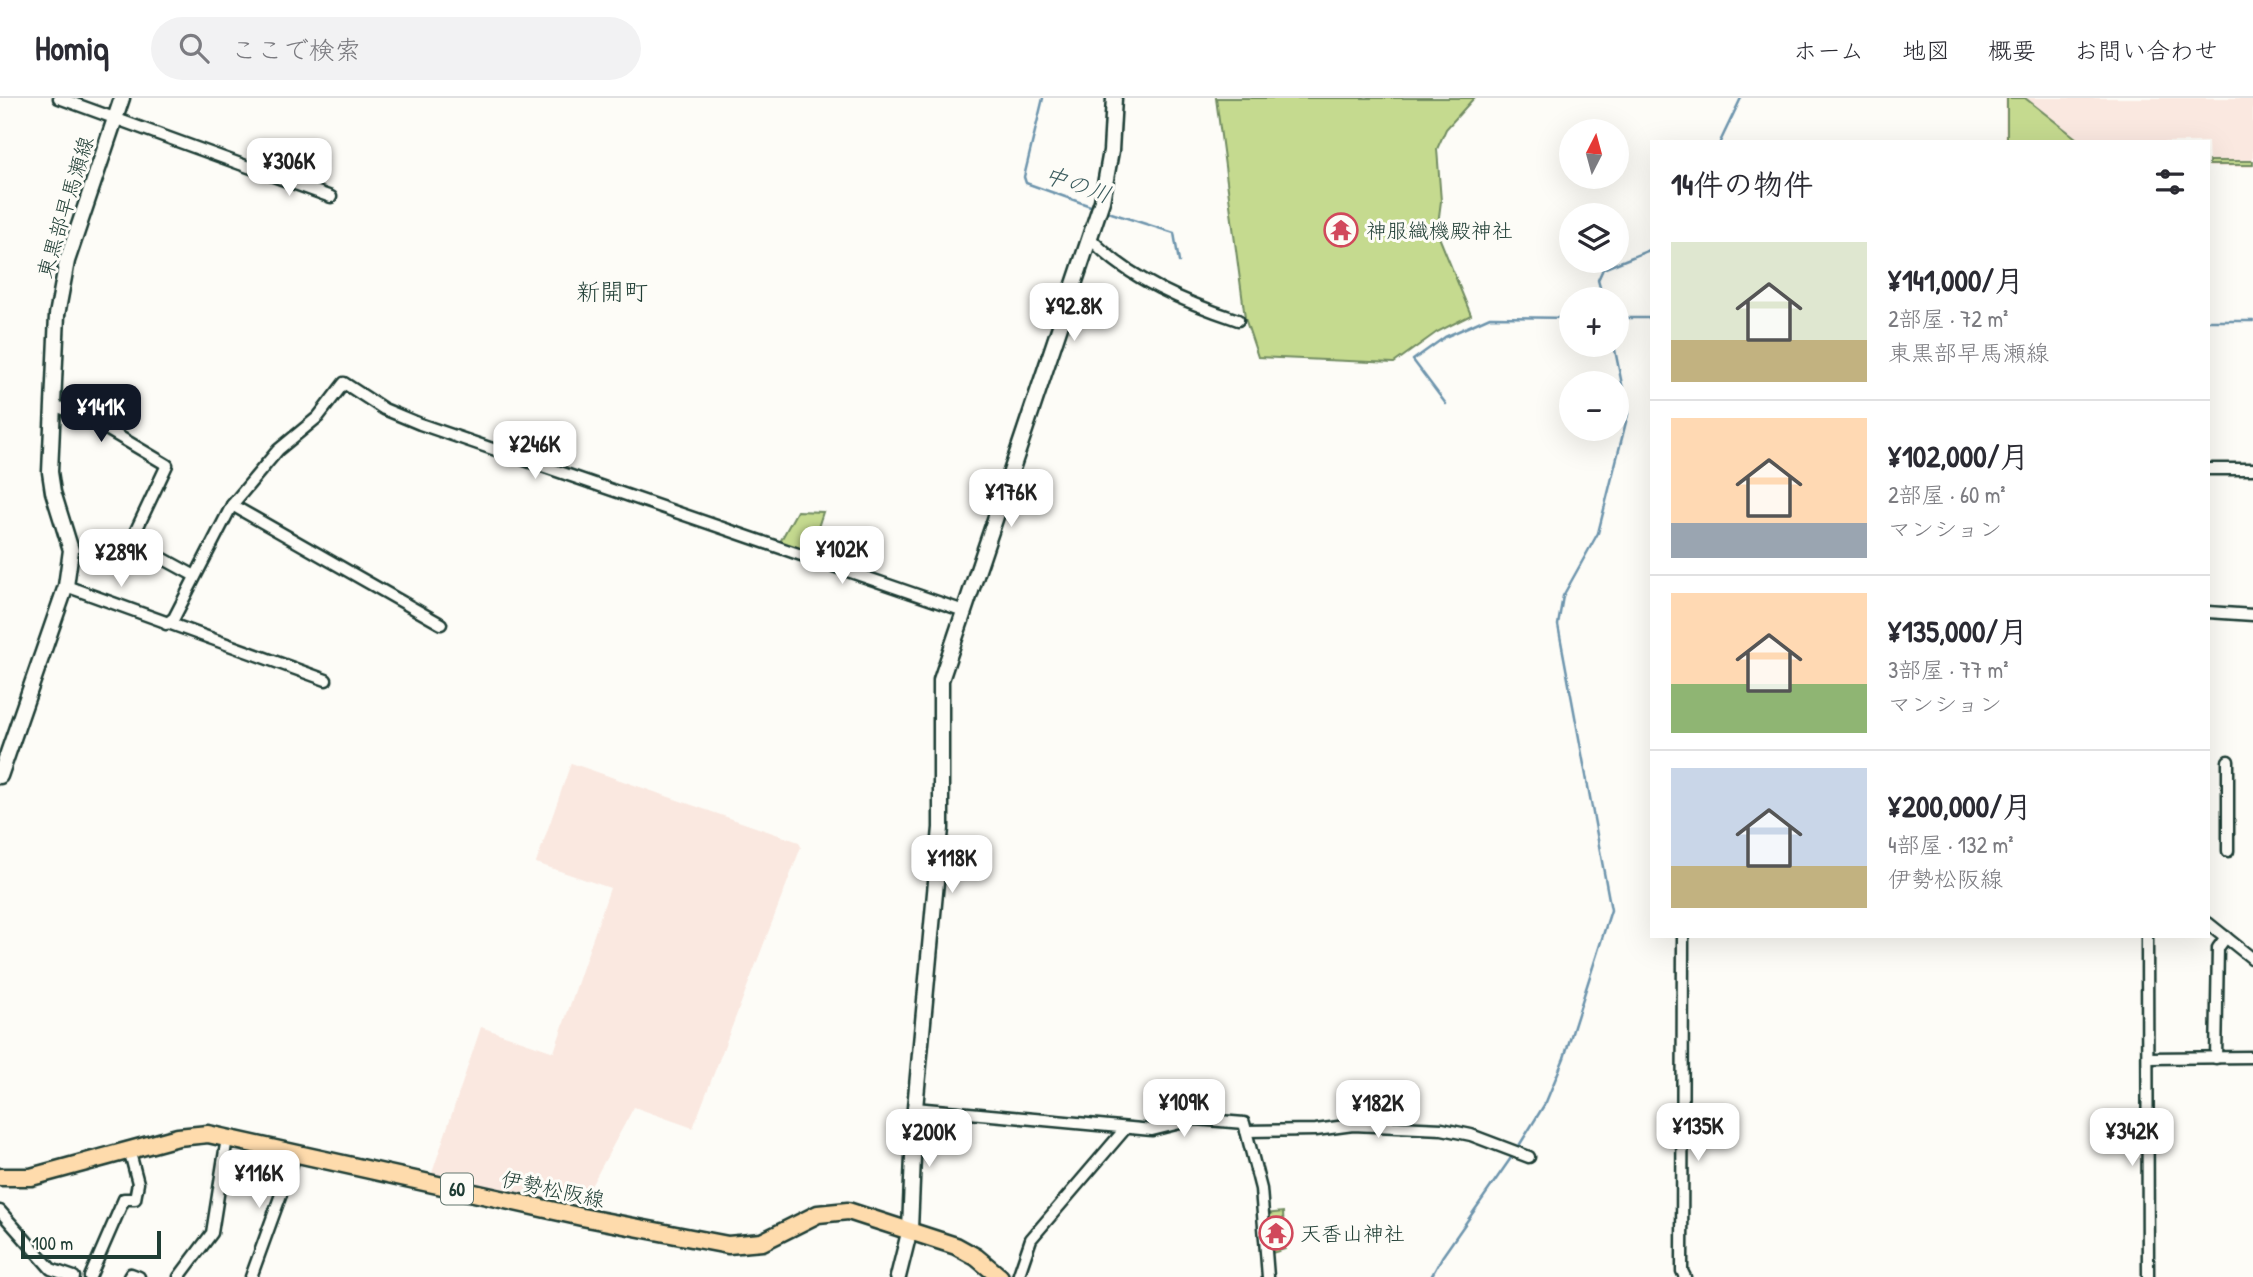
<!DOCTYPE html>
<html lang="ja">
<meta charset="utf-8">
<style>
body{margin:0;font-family:"Patrick Hand","Klee One",sans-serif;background:#f2f2f3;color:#2b2b33;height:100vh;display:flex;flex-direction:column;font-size:26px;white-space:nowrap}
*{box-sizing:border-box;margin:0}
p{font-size:23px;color:#7c7c81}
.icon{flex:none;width:38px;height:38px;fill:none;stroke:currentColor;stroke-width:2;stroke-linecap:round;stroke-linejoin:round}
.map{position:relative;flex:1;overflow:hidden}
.sheet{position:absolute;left:1650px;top:42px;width:560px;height:798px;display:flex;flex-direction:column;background:#fff;border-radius:0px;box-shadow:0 7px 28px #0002}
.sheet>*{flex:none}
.needle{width:46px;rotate:6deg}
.buttons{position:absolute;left:1559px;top:21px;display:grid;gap:14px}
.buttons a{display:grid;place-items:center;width:70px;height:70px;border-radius:50%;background:#fff;box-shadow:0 7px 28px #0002;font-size:35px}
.scale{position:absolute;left:21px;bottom:18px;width:140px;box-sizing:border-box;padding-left:7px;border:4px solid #1f3d34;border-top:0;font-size:19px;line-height:24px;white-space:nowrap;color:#1f3d34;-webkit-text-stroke:5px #fdfcf7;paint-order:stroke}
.price{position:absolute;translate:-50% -60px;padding:0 16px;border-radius:14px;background:#fff;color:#222;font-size:23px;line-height:46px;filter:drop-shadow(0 2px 4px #0008)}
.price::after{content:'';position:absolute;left:50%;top:42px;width:21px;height:16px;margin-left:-10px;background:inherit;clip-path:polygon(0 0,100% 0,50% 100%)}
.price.active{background:#111827;color:#fff}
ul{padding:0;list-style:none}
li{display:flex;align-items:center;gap:21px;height:175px;padding:0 21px}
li+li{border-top:2px solid #e1e1e2}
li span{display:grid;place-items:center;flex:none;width:196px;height:140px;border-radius:0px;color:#555}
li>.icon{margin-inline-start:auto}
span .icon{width:84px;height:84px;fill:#fffc;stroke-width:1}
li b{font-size:30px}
h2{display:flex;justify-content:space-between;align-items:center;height:84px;padding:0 21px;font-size:30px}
header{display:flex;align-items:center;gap:42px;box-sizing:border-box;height:98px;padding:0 35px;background:#fff;border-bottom:2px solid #e1e1e2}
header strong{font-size:33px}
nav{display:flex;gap:38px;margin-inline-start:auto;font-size:24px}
.search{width:490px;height:63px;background:#f2f2f3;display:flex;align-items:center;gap:18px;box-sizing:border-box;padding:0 24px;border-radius:38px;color:#7c7c81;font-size:26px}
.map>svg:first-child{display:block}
.built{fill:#fae8e0}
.green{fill:#c5da8f;stroke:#728c62;stroke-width:2}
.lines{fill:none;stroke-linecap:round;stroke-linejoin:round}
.stream{stroke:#6e95ad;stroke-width:2.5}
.street-casing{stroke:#1f3d34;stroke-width:15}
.secondary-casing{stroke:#1f3d34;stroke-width:19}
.primary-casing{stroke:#1f3d34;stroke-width:21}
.street{stroke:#fdfcf7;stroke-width:10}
.secondary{stroke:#fdfcf7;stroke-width:14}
.primary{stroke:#fedbac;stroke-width:16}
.labels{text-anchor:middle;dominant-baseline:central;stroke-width:6;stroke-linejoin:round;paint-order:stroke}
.shield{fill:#fdfcf7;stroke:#62766e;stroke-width:2}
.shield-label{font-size:19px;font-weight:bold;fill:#1f3d34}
.street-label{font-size:21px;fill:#1f3d34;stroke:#fdfcf7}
.poi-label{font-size:21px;fill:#1f3d34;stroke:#fdfcf7;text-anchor:start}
.water-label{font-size:23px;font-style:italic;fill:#395a5c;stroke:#fdfcf7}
.quarter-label{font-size:24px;fill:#1f3d34;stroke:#fdfcf7}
</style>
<header>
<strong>Homiq</strong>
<div class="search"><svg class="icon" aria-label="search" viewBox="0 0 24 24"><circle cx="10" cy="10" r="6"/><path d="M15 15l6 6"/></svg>ここで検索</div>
<nav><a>ホーム</a><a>地図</a><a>概要</a><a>お問い合わせ</a></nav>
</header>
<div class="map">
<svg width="2253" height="1179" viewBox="0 0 2253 1179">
<rect width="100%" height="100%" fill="#fdfcf7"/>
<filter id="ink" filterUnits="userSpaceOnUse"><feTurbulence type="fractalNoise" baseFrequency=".0143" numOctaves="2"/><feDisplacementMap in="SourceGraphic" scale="14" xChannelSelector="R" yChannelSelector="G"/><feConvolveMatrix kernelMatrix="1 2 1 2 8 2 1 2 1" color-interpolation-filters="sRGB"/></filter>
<g filter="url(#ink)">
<g class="built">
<polygon points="2005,0 2253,0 2253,69 2209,69 2208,44 2005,44"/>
<polygon points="571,665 799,744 801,749 693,1030 634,1009 578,1112 431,1078 481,929 554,954 610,790 536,765"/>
</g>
<g class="green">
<polygon points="1216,0 1474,0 1446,31 1437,51 1441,103 1437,134 1471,217 1437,234 1394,265 1258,259 1245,220"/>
<polygon points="2007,0 2025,0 2081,44 2007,44"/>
<rect x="2209" y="63" width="44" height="4"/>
<polygon points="797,413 823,414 810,454 780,444"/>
<polygon points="1283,1114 1285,1151 1269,1156 1265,1116"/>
</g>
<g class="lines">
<g class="stream">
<polyline points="1043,0 1024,79 1026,85 1096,110"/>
<polyline points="1720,44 1741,0"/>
<polyline points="1105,113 1174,135 1179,164"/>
<polyline points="1603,201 1598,182 1603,171 1652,151"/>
<polyline points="1617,220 1652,220"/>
<polyline points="2208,223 2253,223"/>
<polyline points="1446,306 1413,262 1445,239 1490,219 1572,220"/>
<polyline points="1517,1051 1546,1004 1564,960 1611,812 1558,527 1563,498 1598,435 1628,316 1614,247"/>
<polyline points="1431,1179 1442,1159 1513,1057"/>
</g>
<defs>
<g id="street">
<polyline points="59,0 331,99"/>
<path d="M1091,141C1128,181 1187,205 1238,222"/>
<polyline points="54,307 93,323 167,367 131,443 195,478"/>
<polyline points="2208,371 2253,371"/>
<polyline points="232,407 441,526"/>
<polyline points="66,488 326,582"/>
<polyline points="2208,514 2253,517"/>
<polyline points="166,526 174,520 232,407 278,352 318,319 344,285 384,311 420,326 964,513"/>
<polyline points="2228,663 2228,753"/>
<polyline points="2208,825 2253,861"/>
<polyline points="1683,838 1682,1173 1685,1179"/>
<polyline points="2147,838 2148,1179"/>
<polyline points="2148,960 2253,959"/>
<polyline points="2216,960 2218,850 2226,839"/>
<polyline points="915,1010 1152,1032 1196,1021 1244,1025 1261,1091 1268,1179"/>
<polyline points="1246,1033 1316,1032 1353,1027 1442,1031 1471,1037 1529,1059"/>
<polyline points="0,1113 51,1171 74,1179"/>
<polyline points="90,1179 124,1101 135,1101 138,1085 129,1051"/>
<polyline points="129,1179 131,1176 139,1179"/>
<polyline points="179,1179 212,1135 227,1040"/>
<polyline points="251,1179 296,1055"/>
<polyline points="1018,1179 1031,1141 1125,1031"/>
</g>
<g id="secondary">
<polyline points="0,678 66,488 71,452 53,394 50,374 57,217 67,163 122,0"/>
<polyline points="898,1179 910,1131 915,1010 941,730 941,582 1102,103 1111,53 1114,0"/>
</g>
<polyline id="primary" points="0,1079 31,1079 178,1039 208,1036 582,1119 728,1147 762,1144 818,1116 848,1113 956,1148 976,1159 1000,1179"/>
</defs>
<use href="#street" class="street-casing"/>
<use href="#secondary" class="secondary-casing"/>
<use href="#primary" class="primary-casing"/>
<use href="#street" class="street"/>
<use href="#secondary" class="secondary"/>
<use href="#primary" class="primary"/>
</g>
</g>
<defs>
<symbol id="temple-ring" viewBox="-11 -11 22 22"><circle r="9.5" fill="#fdfcf7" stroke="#d1495b" stroke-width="1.5"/><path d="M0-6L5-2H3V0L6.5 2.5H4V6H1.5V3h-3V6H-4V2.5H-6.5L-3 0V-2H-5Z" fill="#d1495b"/></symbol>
</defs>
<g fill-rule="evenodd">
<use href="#temple-ring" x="1322" y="113" width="38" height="38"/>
<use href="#temple-ring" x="1257" y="1116" width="38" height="38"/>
</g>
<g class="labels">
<rect class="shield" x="441" y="1075.5" width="32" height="31" rx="5"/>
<g class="shield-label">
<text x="457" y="1091">60</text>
</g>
<g class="street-label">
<text transform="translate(65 109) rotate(-73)">東黒部早馬瀬線</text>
<text transform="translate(553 1091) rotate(12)">伊勢松阪線</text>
</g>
<g class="poi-label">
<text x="1366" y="132">神服織機殿神社</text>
<text x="1300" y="1135">天香山神社</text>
</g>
<g class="water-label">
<text transform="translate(1078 86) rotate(19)">中の川</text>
</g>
<g class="quarter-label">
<text x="612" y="193">新開町</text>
</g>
</g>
</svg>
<div class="buttons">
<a><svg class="needle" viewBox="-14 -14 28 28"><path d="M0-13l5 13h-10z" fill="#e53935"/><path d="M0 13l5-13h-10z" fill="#7c7c81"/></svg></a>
<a><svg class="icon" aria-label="layers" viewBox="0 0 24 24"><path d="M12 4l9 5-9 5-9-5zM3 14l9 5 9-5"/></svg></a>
<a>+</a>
<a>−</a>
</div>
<div class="scale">100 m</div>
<b class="price" style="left:289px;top:100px">¥306K</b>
<b class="price" style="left:1074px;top:245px">¥92.8K</b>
<b class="price active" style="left:101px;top:346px">¥141K</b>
<b class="price" style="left:535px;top:383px">¥246K</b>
<b class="price" style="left:1011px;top:431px">¥176K</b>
<b class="price" style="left:842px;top:488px">¥102K</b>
<b class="price" style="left:121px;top:491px">¥289K</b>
<b class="price" style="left:952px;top:797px">¥118K</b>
<b class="price" style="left:1184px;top:1041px">¥109K</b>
<b class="price" style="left:1378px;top:1042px">¥182K</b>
<b class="price" style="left:1698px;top:1065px">¥135K</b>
<b class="price" style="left:2132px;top:1070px">¥342K</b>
<b class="price" style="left:929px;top:1071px">¥200K</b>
<b class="price" style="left:259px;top:1112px">¥116K</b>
<section class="sheet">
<h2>14件の物件<svg class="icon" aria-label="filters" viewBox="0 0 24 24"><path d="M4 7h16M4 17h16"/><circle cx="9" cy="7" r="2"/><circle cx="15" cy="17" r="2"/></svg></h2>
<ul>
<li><span style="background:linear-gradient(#dfe7d0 70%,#c2b280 0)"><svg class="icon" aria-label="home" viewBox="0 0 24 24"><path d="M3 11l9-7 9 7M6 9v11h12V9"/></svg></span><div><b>¥141,000/月</b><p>2部屋 · 72 m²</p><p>東黒部早馬瀬線</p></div></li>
<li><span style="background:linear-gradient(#ffd9b3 75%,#9aa5b1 0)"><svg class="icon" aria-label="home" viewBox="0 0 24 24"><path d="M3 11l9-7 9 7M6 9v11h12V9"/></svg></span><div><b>¥102,000/月</b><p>2部屋 · 60 m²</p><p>マンション</p></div></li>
<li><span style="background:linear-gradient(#ffd9b3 65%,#8fb573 0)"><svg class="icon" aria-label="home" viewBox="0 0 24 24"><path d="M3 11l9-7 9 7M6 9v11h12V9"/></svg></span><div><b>¥135,000/月</b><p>3部屋 · 77 m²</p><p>マンション</p></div></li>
<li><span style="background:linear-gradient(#c9d6e8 70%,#c2b280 0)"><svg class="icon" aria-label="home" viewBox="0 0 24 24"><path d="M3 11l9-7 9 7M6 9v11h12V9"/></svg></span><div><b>¥200,000/月</b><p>4部屋 · 132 m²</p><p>伊勢松阪線</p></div></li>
</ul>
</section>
</div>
